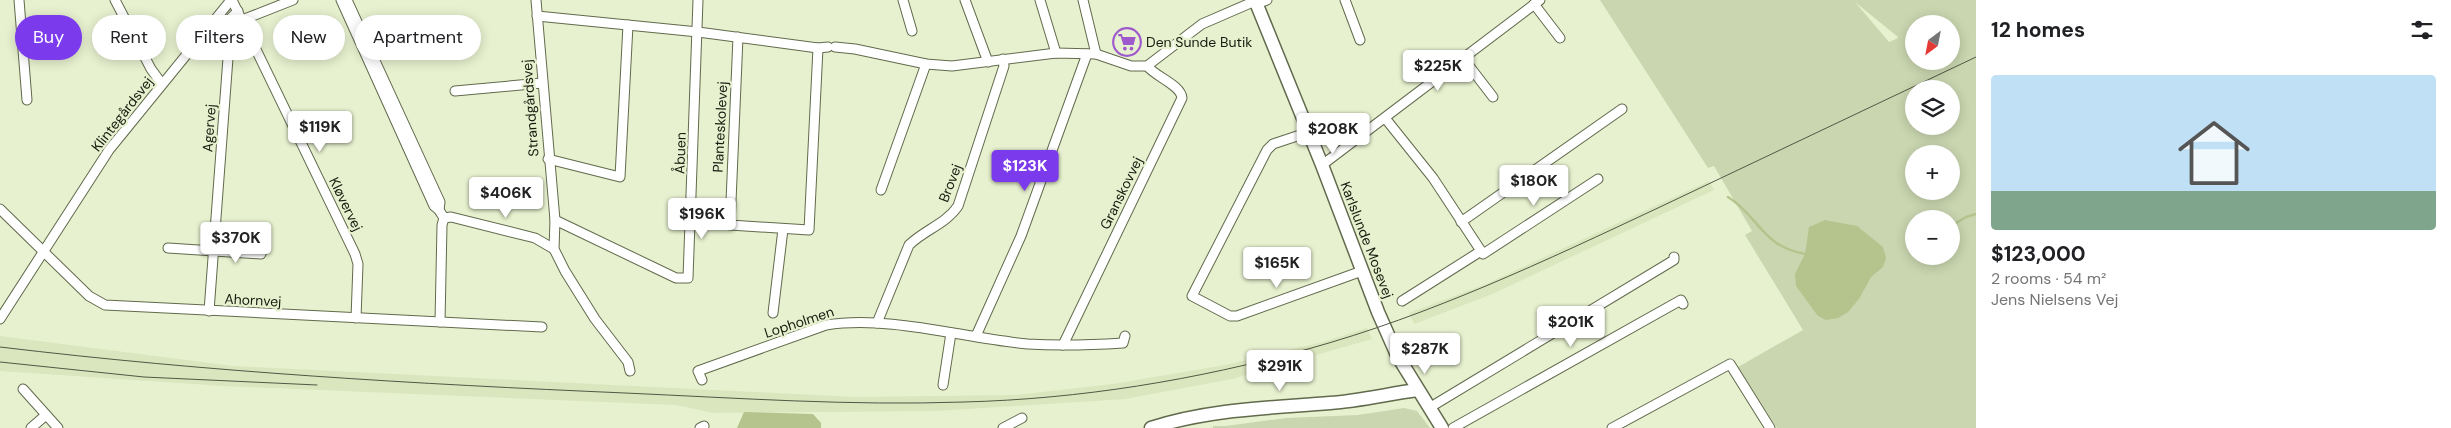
<!DOCTYPE html>
<meta charset="utf-8">
<style>
body{margin:0;font-family:"DM Sans",sans-serif;background:#f6f6f6;color:#202124;height:100vh;display:flex;flex-direction:column;font-size:19px;white-space:nowrap}
*{box-sizing:border-box;margin:0}
p{font-size:16px;color:#757577}
.icon{flex:none;width:28px;height:28px;fill:none;stroke:currentColor;stroke-width:2;stroke-linecap:round;stroke-linejoin:round}
.map{position:relative;flex:1;overflow:hidden}
.drawer{display:flex;flex-direction:column;background:#fff;width:475px}
.drawer>*{flex:none}
.hud{position:absolute;left:15px;top:15px;width:475px;height:45px;display:flex;gap:10px}
.needle{width:32px;rotate:212deg}
.buttons{position:absolute;left:1905px;top:15px;display:grid;gap:10px}
.buttons a{display:grid;place-items:center;width:55px;height:55px;border-radius:50%;background:#fff;box-shadow:0 2px 12px #0003;font-size:25px}
.price{position:absolute;translate:-50% -42px;padding:0 11px;border-radius:5px;background:#fff;color:#222;font-size:16px;line-height:32px;filter:drop-shadow(0 1px 2px #0008)}
.price::after{content:'';position:absolute;left:50%;top:30px;width:15px;height:11px;margin-left:-8px;background:inherit;clip-path:polygon(0 0,100% 0,50% 100%)}
.price.active{background:#7c3aed;color:#fff}
ul{padding:0;list-style:none}
li{display:grid;align-content:center;gap:10px;height:265px;padding:0 15px}
li+li{border-top:1px solid #e0e0e0}
li span{display:grid;place-items:center;height:155px;border-radius:5px;color:#555}
li>.icon{margin-inline-start:auto}
span .icon{width:90px;height:90px;fill:#fffc;stroke-width:1}
li b{font-size:21px}
h2{display:flex;justify-content:space-between;align-items:center;height:60px;padding:0 15px;font-size:21px}
.chip{padding:0 18px;border-radius:22px;background:#fff;box-shadow:0 2px 12px #0003;font-size:18px;line-height:45px}
.chip.active{background:#7c3aed;color:#fff}
main{display:flex;flex:1;min-height:0}
.map>svg:first-child{display:block}
.built{fill:#dae6bd}
.green{fill:#cad6b0;fill-rule:evenodd}
.water{fill:#b4c48c}
.lines{fill:none;stroke-linecap:round;stroke-linejoin:round}
.stream{stroke:#b4c48c;stroke-width:2.5}
.street-casing{stroke:#616a4c;stroke-width:11}
.secondary-casing{stroke:#616a4c;stroke-width:15}
.street{stroke:#fff;stroke-width:9}
.secondary{stroke:#fff;stroke-width:12}
.tram{stroke:#525745;stroke-width:1}
.labels{text-anchor:middle;dominant-baseline:central;stroke-width:4.5;stroke-linejoin:round;paint-order:stroke}
.poi-label{font-size:14px;fill:#181b0f;stroke:#e7f1cf;text-anchor:start}
.street-label{font-size:14px;fill:#181b0f;stroke:#e7f1cf}
</style>
<main>
<div class="map">
<svg width="1976" height="428" viewBox="0 0 1976 428">
<rect width="100%" height="100%" fill="#e7f1cf"/>
<g class="built">
<polygon points="1709,181 1714,190 1490,295 1414,324 1409,313 1486,284"/>
<polygon points="1367,328 1372,339 1232,379 1125,399 936,411 713,413 676,405 223,386 0,371 0,336 233,366 856,397 1015,395 1113,384 1225,365 1323,342"/>
</g>
<g class="green">
<path d="M1600,0H1976V428H1777L1738,367L1803,330L1745,235L1752,231L1714,166L1708,168ZM1855,2L1898,37V38L1889,42ZM1914,24H1951V61H1914ZM1914,89H1951V126H1914ZM1914,154H1951V191H1914ZM1914,219H1951V256H1914Z"/>
<polygon points="1404,408 1417,411 1430,428 1213,428 1213,426 1226,426 1286,418 1358,415"/>
</g>
<g class="water">
<polygon points="1825,220 1857,226 1883,247 1886,258 1883,267 1871,277 1859,299 1848,312 1838,318 1826,320 1818,316 1796,286 1795,274 1805,254 1809,227"/>
<polygon points="744,412 813,414 821,423 821,428 737,428"/>
</g>
<g class="lines">
<g class="stream">
<path d="M1728,197C1759,216 1761,246 1805,254"/>
<polyline points="1951,226 1966,217 1976,214"/>
</g>
<defs>
<g id="street">
<polyline points="19,0 27,100"/>
<polyline points="115,0 151,69 162,84"/>
<polyline points="232,0 355,254 358,264 356,318"/>
<polyline points="341,0 434,206 439,210 444,218 451,217 535,238 554,249"/>
<polyline points="347,0 440,202 439,210"/>
<polyline points="536,0 555,220 554,249 565,271 595,319 628,362 630,371"/>
<polyline points="903,0 912,31"/>
<polyline points="965,0 988,62"/>
<polyline points="1040,0 1056,53"/>
<polyline points="1083,0 1096,54"/>
<polyline points="1345,0 1360,40"/>
<polyline points="1256,4 1267,0"/>
<polyline points="1534,4 1560,38"/>
<polyline points="537,16 698,32 818,48 828,47"/>
<polyline points="242,20 293,0"/>
<polyline points="738,37 730,225 809,230 818,48"/>
<polyline points="835,47 855,49 926,64 952,66 1056,53 1096,54 1131,66 1147,66 1202,24 1255,1"/>
<polyline points="1463,58 1493,97"/>
<polyline points="455,91 542,83"/>
<polyline points="1385,118 1433,178 1483,254 1598,179"/>
<polyline points="1309,132 1273,144 1267,150 1192,296 1230,316 1237,316 1362,271"/>
<polyline points="548,159 620,177 628,25"/>
<polyline points="1322,165 1540,0"/>
<polyline points="881,190 926,64"/>
<polyline points="0,209 89,296 105,305 542,327"/>
<polyline points="555,220 676,278 688,278 698,0"/>
<polyline points="1461,222 1622,109"/>
<polyline points="168,248 261,254"/>
<polyline points="1402,301 1481,251"/>
<polyline points="209,311 231,18 238,11"/>
<polyline points="773,313 783,229"/>
<polyline points="0,319 109,150 231,0"/>
<polyline points="440,322 442,225 444,218"/>
<path d="M877,323L909,245C924,230 946,224 958,206L1004,66L1003,59"/>
<polyline points="976,336 1021,236 1087,54"/>
<path d="M1063,345L1182,98C1181,85 1156,77 1147,66"/>
<path d="M702,380L698,371L826,325C890,315 963,338 1028,344C1060,346 1091,345 1123,343L1125,336"/>
<polyline points="943,385 951,333"/>
<polyline points="23,389 58,428"/>
<polyline points="1429,408 1674,260 1674,257"/>
<polyline points="31,428 46,415"/>
<polyline points="700,428 704,426"/>
<polyline points="1003,428 1022,418"/>
<polyline points="1453,428 1681,300 1683,304"/>
<polyline points="1612,428 1730,364 1770,428"/>
</g>
<g id="secondary">
<polyline points="1255,0 1322,165 1378,312 1397,355 1442,428"/>
<path d="M1151,428C1209,409 1270,408 1330,403C1359,401 1388,394 1417,390"/>
</g>
</defs>
<use href="#street" class="street-casing"/>
<use href="#secondary" class="secondary-casing"/>
<use href="#street" class="street"/>
<use href="#secondary" class="secondary"/>
<g class="tram">
<path d="M0,347C208,372 416,384 625,393C738,398 851,406 964,402C1080,399 1196,380 1308,349C1431,315 1545,261 1660,207C1765,157 1871,107 1976,57"/>
<polyline points="0,362 144,377 317,385"/>
</g>
</g>
<defs>
<symbol id="supermarket-ring" viewBox="-11 -11 22 22"><circle r="9.5" fill="#e7f1cf" stroke="#9e59cd" stroke-width="1.5"/><path d="M-6-5.5h2.5l.6 2H6L4.5 2H-2.5L-4.4-4H-6ZM-1.5 3.2a1.3 1.3 0 1 0 .1 0ZM3 3.2a1.3 1.3 0 1 0 .1 0Z" fill="#9e59cd"/></symbol>
</defs>
<g fill-rule="evenodd">
<use href="#supermarket-ring" x="1111" y="26" width="32" height="32"/>
</g>
<g class="labels">
<g class="poi-label">
<text x="1146" y="42">Den Sunde Butik</text>
</g>
<g class="street-label">
<text transform="translate(530 108) rotate(-94)">Strandgårdsvej</text>
<text transform="translate(122 114) rotate(-52)">Klintegårdsvej</text>
<text transform="translate(720 127) rotate(-87)">Planteskolevej</text>
<text transform="translate(209 128) rotate(-86)">Agervej</text>
<text transform="translate(680 153) rotate(-88)">Åbuen</text>
<text transform="translate(950 183) rotate(-69)">Brovej</text>
<text transform="translate(1121 193) rotate(-64)">Granskovvej</text>
<text transform="translate(346 204) rotate(64)">Kløvervej</text>
<text transform="translate(1367 240) rotate(69)">Karlslunde Mosevej</text>
<text transform="translate(253 300) rotate(3)">Ahornvej</text>
<text transform="translate(799 322) rotate(-18)">Lopholmen</text>
</g>
</g>
</svg>
<div class="buttons">
<a><svg class="needle" viewBox="-14 -14 28 28"><path d="M0-13l5 13h-10z" fill="#e53935"/><path d="M0 13l5-13h-10z" fill="#757577"/></svg></a>
<a><svg class="icon" aria-label="layers" viewBox="0 0 24 24"><path d="M12 4l9 5-9 5-9-5zM3 14l9 5 9-5"/></svg></a>
<a>+</a>
<a>−</a>
</div>
<b class="price" style="left:1438px;top:92px">$225K</b>
<b class="price" style="left:320px;top:153px">$119K</b>
<b class="price" style="left:1333px;top:155px">$208K</b>
<b class="price active" style="left:1025px;top:192px">$123K</b>
<b class="price" style="left:1534px;top:207px">$180K</b>
<b class="price" style="left:506px;top:219px">$406K</b>
<b class="price" style="left:702px;top:240px">$196K</b>
<b class="price" style="left:236px;top:264px">$370K</b>
<b class="price" style="left:1277px;top:289px">$165K</b>
<b class="price" style="left:1571px;top:348px">$201K</b>
<b class="price" style="left:1425px;top:375px">$287K</b>
<b class="price" style="left:1280px;top:392px">$291K</b>
<div class="hud">
<a class="chip active">Buy</a>
<a class="chip">Rent</a>
<a class="chip">Filters</a>
<a class="chip">New</a>
<a class="chip">Apartment</a>
</div>
</div>
<section class="drawer">
<h2>12 homes<svg class="icon" aria-label="filters" viewBox="0 0 24 24"><path d="M4 7h16M4 17h16"/><circle cx="9" cy="7" r="2"/><circle cx="15" cy="17" r="2"/></svg></h2>
<ul>
<li><span style="background:linear-gradient(#bfe0f5 75%,#7fa58c 0)"><svg class="icon" aria-label="home" viewBox="0 0 24 24"><path d="M3 11l9-7 9 7M6 9v11h12V9"/></svg></span><div><b>$123,000</b><p>2 rooms · 54 m²</p><p>Jens Nielsens Vej</p></div></li>
</ul>
</section>
</main>
